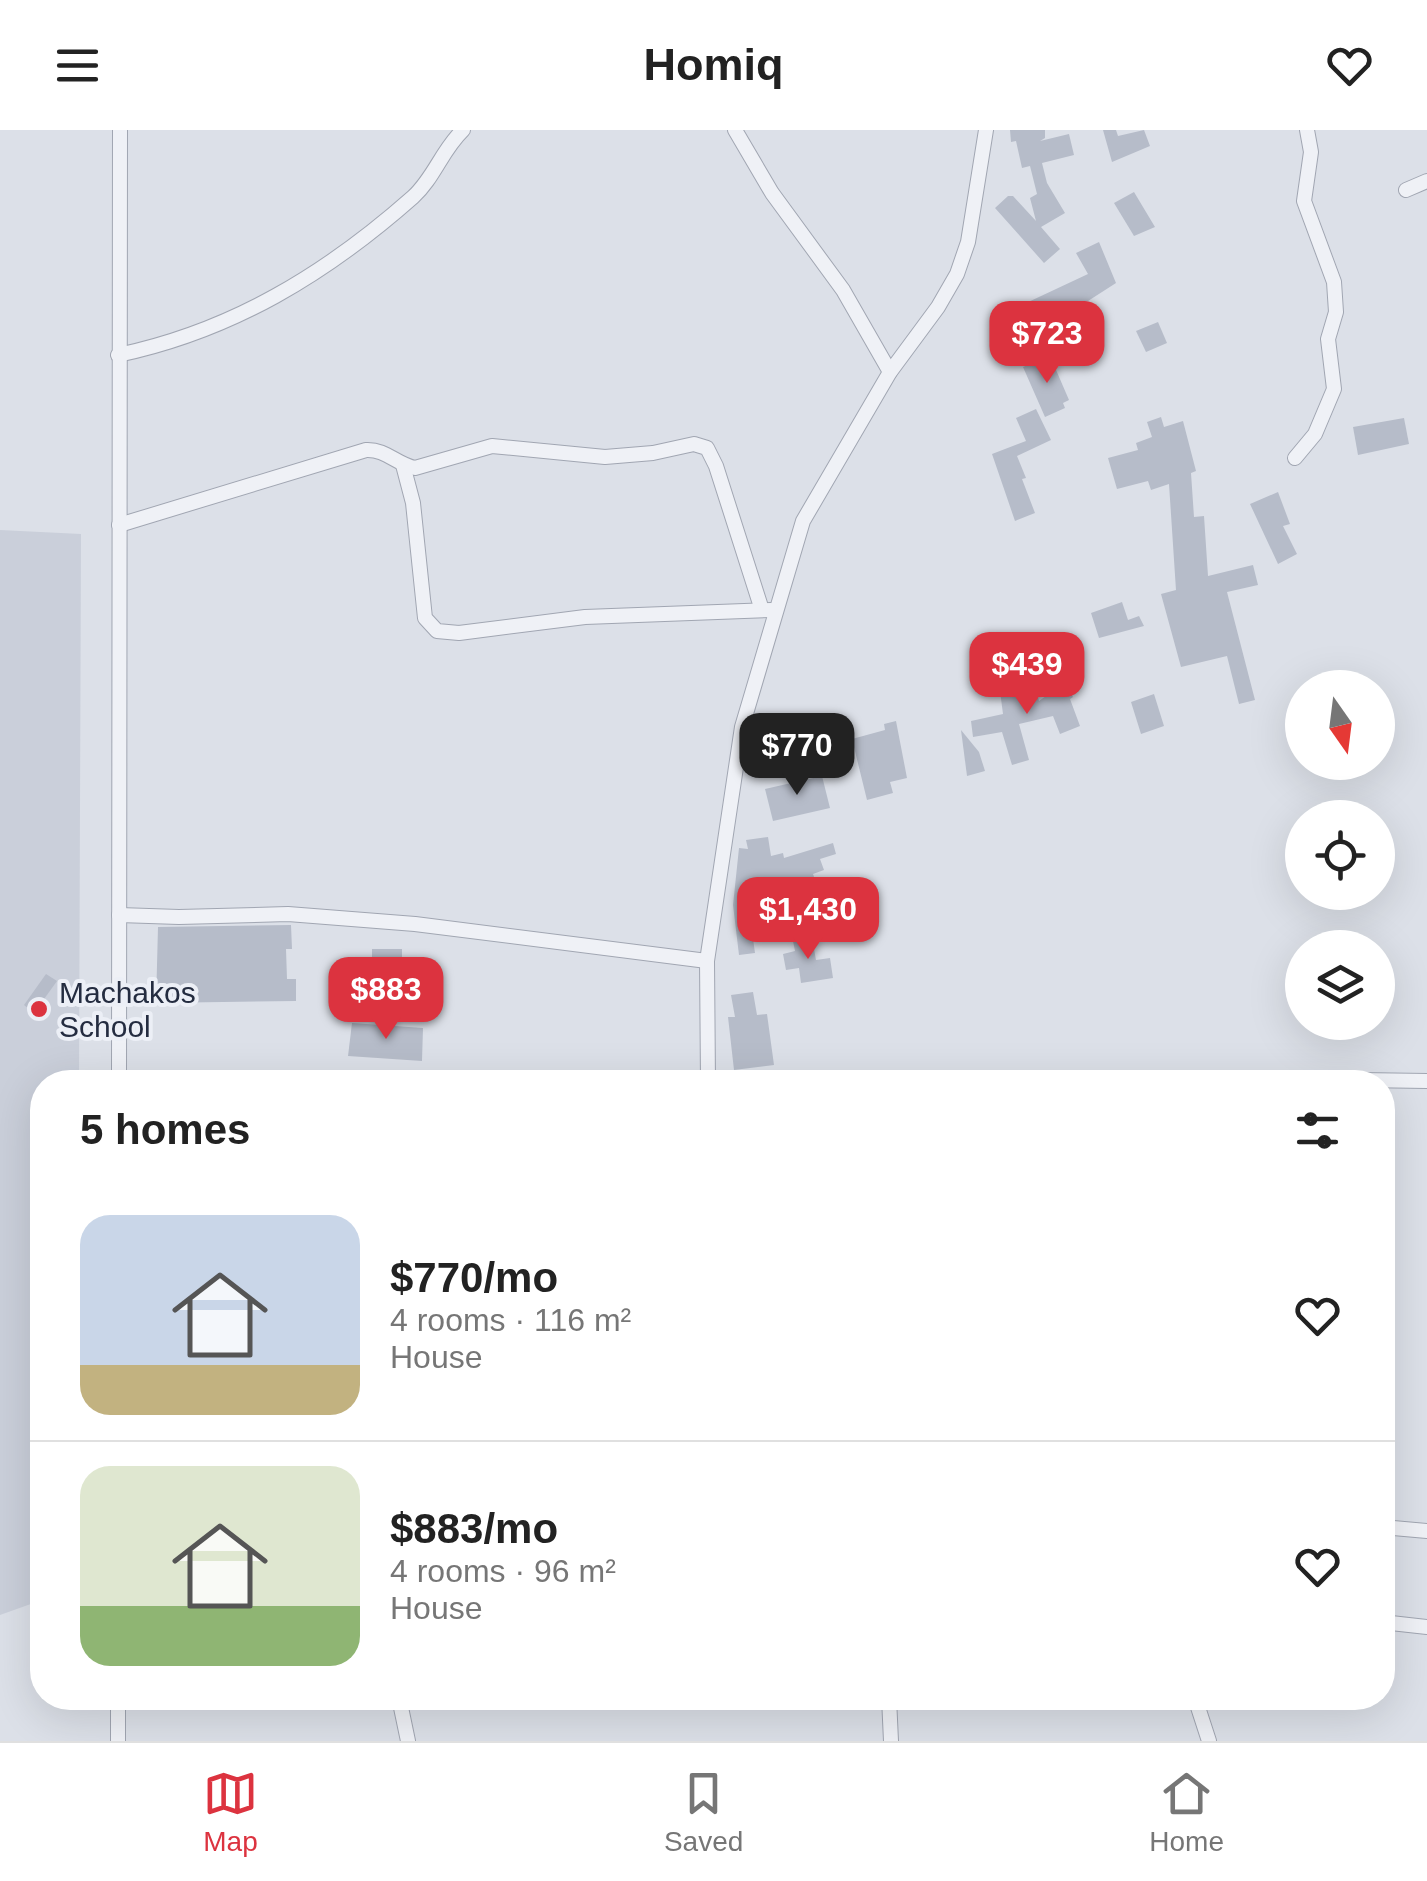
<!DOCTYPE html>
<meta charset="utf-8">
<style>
body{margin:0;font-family:Arial,sans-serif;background:#f2f2f2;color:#222;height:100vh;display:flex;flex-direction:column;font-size:38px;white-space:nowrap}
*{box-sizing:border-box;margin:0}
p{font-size:32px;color:#767676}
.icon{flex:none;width:55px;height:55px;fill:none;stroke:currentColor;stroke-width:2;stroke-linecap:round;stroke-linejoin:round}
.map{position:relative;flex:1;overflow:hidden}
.drawer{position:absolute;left:30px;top:940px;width:1365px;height:640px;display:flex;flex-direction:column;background:#fff;border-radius:40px;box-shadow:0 10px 40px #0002}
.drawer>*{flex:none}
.needle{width:65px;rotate:166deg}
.tools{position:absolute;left:1285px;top:540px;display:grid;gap:20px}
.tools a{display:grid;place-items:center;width:110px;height:110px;border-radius:50%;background:#fff;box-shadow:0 10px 40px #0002;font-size:50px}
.price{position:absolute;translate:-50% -85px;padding:0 22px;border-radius:20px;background:#dc333f;color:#fff;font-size:32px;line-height:65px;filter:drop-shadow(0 2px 5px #0008)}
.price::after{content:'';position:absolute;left:50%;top:60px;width:30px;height:22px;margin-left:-15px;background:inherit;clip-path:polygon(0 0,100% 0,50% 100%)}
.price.current{background:#222;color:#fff}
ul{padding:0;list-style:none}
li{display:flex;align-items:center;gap:30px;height:250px;padding:0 50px}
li+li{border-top:2px solid #e0e0e0}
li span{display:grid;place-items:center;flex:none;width:280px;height:200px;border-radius:30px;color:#555}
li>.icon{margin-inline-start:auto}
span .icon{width:120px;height:120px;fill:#fffc;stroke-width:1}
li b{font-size:42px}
h2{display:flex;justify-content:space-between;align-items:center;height:120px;padding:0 50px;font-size:42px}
header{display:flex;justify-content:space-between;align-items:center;height:130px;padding:0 50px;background:#fff;font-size:45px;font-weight:600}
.tabs{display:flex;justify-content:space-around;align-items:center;height:140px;border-top:2px solid #e0e0e0;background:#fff;font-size:28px;color:#767676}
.tabs a{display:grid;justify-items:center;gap:5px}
.tabs .current{color:#dc333f}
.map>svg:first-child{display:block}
.built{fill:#cacfda}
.building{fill:#b6bcc9}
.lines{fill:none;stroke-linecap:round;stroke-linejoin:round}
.minor-casing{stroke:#a1a6b2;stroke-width:16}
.minor{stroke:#eff1f6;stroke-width:14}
.poi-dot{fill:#dc333f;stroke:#eceff6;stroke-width:4}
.labels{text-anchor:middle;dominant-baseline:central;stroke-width:8;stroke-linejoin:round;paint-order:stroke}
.poi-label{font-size:30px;fill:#242c40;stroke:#eceff6;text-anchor:start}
</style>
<header><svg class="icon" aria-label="menu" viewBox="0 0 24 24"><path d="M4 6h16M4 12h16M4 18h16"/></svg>Homiq<svg class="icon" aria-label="heart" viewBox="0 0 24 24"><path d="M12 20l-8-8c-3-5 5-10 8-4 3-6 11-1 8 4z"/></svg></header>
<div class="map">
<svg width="1427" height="1611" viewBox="0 0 1427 1611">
<rect width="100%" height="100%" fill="#dce0e8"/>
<polygon class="built" points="0,400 81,404 79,952 42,952 42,1470 0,1485"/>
<g class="building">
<polygon points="1010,0 1045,0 1045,8 1040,11 1069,4 1074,25 1042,33 1047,53 1065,83 1041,97 1060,119 1044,133 995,78 1008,66 1013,66 1036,91 1030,68 1037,64 1030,36 1022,38 1016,11 1011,12"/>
<polygon points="1103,0 1116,0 1118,6 1144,0 1150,16 1112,32"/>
<polygon points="1134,62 1155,97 1134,106 1114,73"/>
<polygon points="1099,112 1116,153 1088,171 1056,183 1055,180 1032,191 1024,174 1088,144 1076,123"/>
<polygon points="1158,192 1167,213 1146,222 1136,201"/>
<polygon points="1050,226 1069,270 1063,273 1065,278 1045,287 1023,237"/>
<polygon points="1036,279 1051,310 1017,326 1026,348 1022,349 1035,383 1015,391 992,324 1026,311 1016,288"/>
<polygon points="1161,287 1164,297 1183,291 1196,341 1191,343 1194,387 1204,386 1208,446 1253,435 1258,455 1227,462 1255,570 1239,574 1227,526 1181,537 1161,464 1176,460 1169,354 1151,360 1148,351 1117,359 1108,328 1138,320 1136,313 1152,307 1147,292"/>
<polygon points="1404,288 1409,314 1358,325 1353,297"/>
<polygon points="1278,362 1290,394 1283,396 1297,424 1278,434 1250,374"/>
<polygon points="1122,472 1128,490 1139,486 1144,496 1099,508 1091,483"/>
<polygon points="1034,553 1039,571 1064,553 1073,567 1070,569 1080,596 1060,604 1053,586 1019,594 1029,630 1012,635 1002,602 973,607 971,591 1003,584 1000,561"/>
<polygon points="1154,564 1164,596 1141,604 1131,572"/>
<polygon points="896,591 907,648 890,652 893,663 867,670 852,609 885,600 884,594"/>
<polygon points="961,600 979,622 985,641 967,646"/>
<polygon points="822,646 830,678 773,691 765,659"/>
<polygon points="768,707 771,726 783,723 784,728 833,713 836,724 820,729 824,740 813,744 819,761 768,782 749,780 755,823 739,825 733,775 739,718 748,719 746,710"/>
<polygon points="291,795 292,819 286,819 287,849 296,849 296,871 156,873 158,797"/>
<polygon points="812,808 816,830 830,828 833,848 801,853 799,838 786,840 783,824 795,821 793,811"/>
<polygon points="372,819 402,819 402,838 372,839"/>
<polygon points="46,844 57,851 34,883 24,875"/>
<polygon points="753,862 757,885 767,884 774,935 734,940 728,887 735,887 731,865"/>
<polygon points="352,893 423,898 422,931 348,926"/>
</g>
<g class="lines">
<defs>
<g id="minor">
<polyline points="735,0 772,63 843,160 890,242"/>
<polyline points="1406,60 1427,51"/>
<path d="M118,225C232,201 326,144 413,67C434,48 442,20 463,0"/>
<polyline points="1295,328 1315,304 1334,259 1328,209 1336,182 1334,152 1304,71 1311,22 1307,0"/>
<polyline points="403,335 413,373 425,488 437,501 459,503 585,487 771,480"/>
<path d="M119,395L366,320C386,319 396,334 415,338L492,316L605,327L653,323L694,314L707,318L716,336L762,480"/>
<polyline points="119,785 179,787 288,784 415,794 707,831"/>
<polyline points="119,952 120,0"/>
<polyline points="708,952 707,831 742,597 803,391 890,242 938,177 957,144 968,112 986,0"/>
<polyline points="1250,952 1295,949 1427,951"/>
<polyline points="1382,1397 1427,1401"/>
<polyline points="1382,1492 1427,1497"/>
<polyline points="399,1568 408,1611"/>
<polyline points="889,1568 891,1611"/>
<polyline points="1195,1568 1209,1611"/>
<polyline points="118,1611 118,1568"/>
</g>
</defs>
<use href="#minor" class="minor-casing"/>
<use href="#minor" class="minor"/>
</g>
<circle class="poi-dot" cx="39" cy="879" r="10"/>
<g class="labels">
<g class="poi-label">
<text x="59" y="862">Machakos<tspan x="59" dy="34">School</tspan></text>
</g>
</g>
</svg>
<div class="tools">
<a><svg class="needle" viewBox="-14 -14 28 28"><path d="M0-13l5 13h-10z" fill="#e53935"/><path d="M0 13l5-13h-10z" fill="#767676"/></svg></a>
<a><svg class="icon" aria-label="locate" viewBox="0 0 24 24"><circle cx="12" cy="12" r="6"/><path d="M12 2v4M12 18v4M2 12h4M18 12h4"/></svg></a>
<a><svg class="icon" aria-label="layers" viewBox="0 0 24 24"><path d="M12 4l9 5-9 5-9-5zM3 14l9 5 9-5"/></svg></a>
</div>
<b class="price" style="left:1047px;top:256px">$723</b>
<b class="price" style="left:1027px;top:587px">$439</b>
<b class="price current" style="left:797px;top:668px">$770</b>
<b class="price" style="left:808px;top:832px">$1,430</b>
<b class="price" style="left:386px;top:912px">$883</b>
<section class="drawer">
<h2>5 homes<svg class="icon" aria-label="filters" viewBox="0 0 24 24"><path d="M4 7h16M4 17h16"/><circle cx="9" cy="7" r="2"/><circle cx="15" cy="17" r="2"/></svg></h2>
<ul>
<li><span style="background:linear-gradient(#c9d6e8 75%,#c2b280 0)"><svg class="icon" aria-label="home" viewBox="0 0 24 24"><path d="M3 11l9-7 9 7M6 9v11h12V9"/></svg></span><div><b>$770/mo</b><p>4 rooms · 116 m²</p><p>House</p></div><svg class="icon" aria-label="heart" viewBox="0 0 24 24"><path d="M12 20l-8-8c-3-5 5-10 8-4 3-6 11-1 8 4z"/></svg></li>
<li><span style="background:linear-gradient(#dfe7d0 70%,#8fb573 0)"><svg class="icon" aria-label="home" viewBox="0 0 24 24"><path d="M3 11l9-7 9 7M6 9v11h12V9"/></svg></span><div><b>$883/mo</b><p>4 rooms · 96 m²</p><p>House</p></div><svg class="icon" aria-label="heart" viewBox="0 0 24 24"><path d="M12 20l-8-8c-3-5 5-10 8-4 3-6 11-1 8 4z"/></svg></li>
</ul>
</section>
</div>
<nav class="tabs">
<a class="current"><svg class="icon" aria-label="map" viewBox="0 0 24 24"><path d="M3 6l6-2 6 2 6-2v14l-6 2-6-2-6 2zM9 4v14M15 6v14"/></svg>Map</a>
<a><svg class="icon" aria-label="saved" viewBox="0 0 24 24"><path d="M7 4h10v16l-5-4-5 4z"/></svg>Saved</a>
<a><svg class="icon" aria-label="home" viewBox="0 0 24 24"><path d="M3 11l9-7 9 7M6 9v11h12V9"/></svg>Home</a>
</nav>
